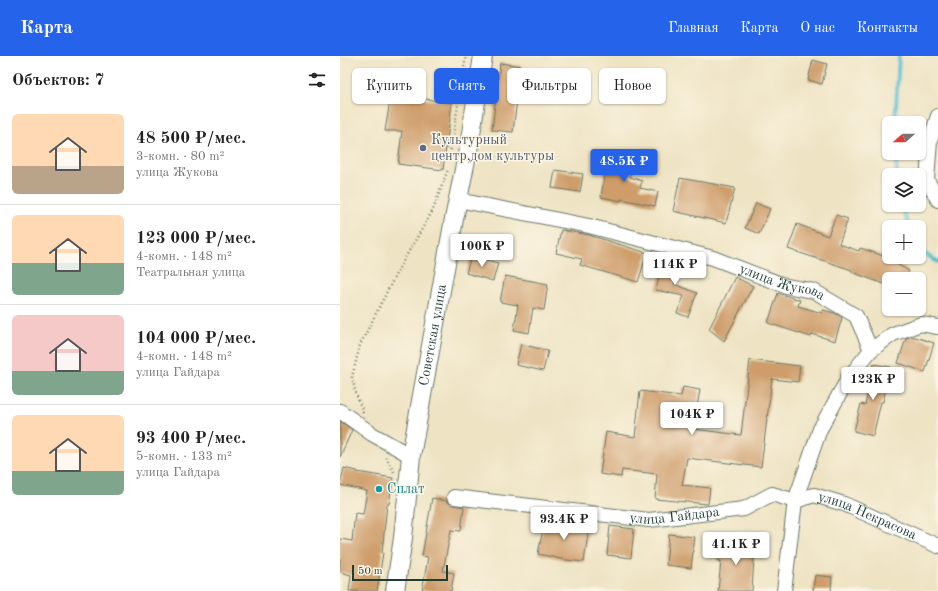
<!DOCTYPE html>
<html lang="ru">
<meta charset="utf-8">
<style>
body{margin:0;font-family:"Old Standard TT",serif;background:#f6f6f6;color:#222;height:100vh;display:flex;flex-direction:column;font-size:15px;white-space:nowrap}
*{box-sizing:border-box;margin:0}
p{font-size:13px;color:#767676}
.icon{flex:none;width:22px;height:22px;fill:none;stroke:currentColor;stroke-width:2;stroke-linecap:round;stroke-linejoin:round}
.map{position:relative;flex:1;overflow:hidden}
.side{display:flex;flex-direction:column;background:#fff;width:340px}
.side>*{flex:none}
.guide{position:absolute;left:12px;top:12px;width:380px;height:36px;display:flex;gap:8px}
.needle{width:26px;rotate:250deg}
.fabs{position:absolute;left:542px;top:60px;display:grid;gap:8px}
.fabs a{display:grid;place-items:center;width:44px;height:44px;border-radius:6px;background:#fff;box-shadow:0 1px 3px #0004;font-size:20px}
.scale{position:absolute;left:12px;bottom:10px;width:96px;box-sizing:border-box;padding-left:4px;border:2px solid #1f3d34;border-top:0;font-size:11px;line-height:14px;white-space:nowrap;color:#1f3d34;-webkit-text-stroke:3px #fcf5e5;paint-order:stroke}
.price{position:absolute;translate:-50% -34px;padding:0 9px;border-radius:4px;background:#fff;color:#222;font-size:13px;line-height:26px;filter:drop-shadow(0 1px 2px #0008)}
.price::after{content:'';position:absolute;left:50%;top:24px;width:12px;height:9px;margin-left:-6px;background:inherit;clip-path:polygon(0 0,100% 0,50% 100%)}
.price.on{background:#2563eb;color:#fff}
ul{padding:0;list-style:none}
li{display:flex;align-items:center;gap:12px;height:100px;padding:0 12px}
li+li{border-top:1px solid #e0e0e0}
li span{display:grid;place-items:center;flex:none;width:112px;height:80px;border-radius:6px;color:#555}
li>.icon{margin-inline-start:auto}
span .icon{width:48px;height:48px;fill:#fffc;stroke-width:1}
li b{font-size:17px}
h2{display:flex;justify-content:space-between;align-items:center;height:48px;padding:0 12px;font-size:17px}
.pill{padding:0 14px;border-radius:6px;background:#fff;box-shadow:0 1px 3px #0004;font-size:14px;line-height:36px}
.pill.on{background:#2563eb;color:#fff}
header{display:flex;align-items:center;gap:24px;box-sizing:border-box;height:56px;padding:0 20px;background:#2563eb;color:#fff}
header strong{font-size:19px}
nav{display:flex;gap:22px;margin-inline-start:auto;font-size:14px}
main{display:flex;flex:1;min-height:0}
.map>svg:first-child{display:block}
.lines{fill:none;stroke-linecap:round;stroke-linejoin:round}
.stream{stroke:#54bfcf;stroke-width:4}
.building{fill:#ce9d6b}
.minor-casing{stroke:#677766;stroke-width:16}
.major-casing{stroke:#677766;stroke-width:20}
.path{stroke:#677766;stroke-width:2.5;stroke-dasharray:1 3;stroke-linecap:butt}
.minor{stroke:#fff;stroke-width:14}
.major{stroke:#fff;stroke-width:18}
.service-dot{fill:#5c6f8a;stroke:#fcf5e5;stroke-width:1.5}
.culture-dot{fill:#0f9aa8;stroke:#fcf5e5;stroke-width:1.5}
.labels{text-anchor:middle;dominant-baseline:central;stroke-width:3;stroke-linejoin:round;paint-order:stroke}
.service-label{font-size:14px;fill:#4e5e75;stroke:#fcf5e5;text-anchor:start}
.street-label{font-size:14px;fill:#1f3d34;stroke:#fcf5e5}
.culture-label{font-size:14px;fill:#0d838f;stroke:#fcf5e5;text-anchor:start}
</style>
<header>
<strong>Карта</strong>
<nav><a>Главная</a><a>Карта</a><a>О нас</a><a>Контакты</a></nav>
</header>
<main>
<section class="side">
<h2>Объектов: 7<svg class="icon" aria-label="filters" viewBox="0 0 24 24"><path d="M4 7h16M4 17h16"/><circle cx="9" cy="7" r="2"/><circle cx="15" cy="17" r="2"/></svg></h2>
<ul>
<li><span style="background:linear-gradient(#ffd9b3 65%,#b9a48a 0)"><svg class="icon" aria-label="home" viewBox="0 0 24 24"><path d="M3 11l9-7 9 7M6 9v11h12V9"/></svg></span><div><b>48 500 ₽/мес.</b><p>3-комн. · 80 m²</p><p>улица Жукова</p></div></li>
<li><span style="background:linear-gradient(#ffd9b3 60%,#7fa58c 0)"><svg class="icon" aria-label="home" viewBox="0 0 24 24"><path d="M3 11l9-7 9 7M6 9v11h12V9"/></svg></span><div><b>123 000 ₽/мес.</b><p>4-комн. · 148 m²</p><p>Театральная улица</p></div></li>
<li><span style="background:linear-gradient(#f6c9c9 70%,#7fa58c 0)"><svg class="icon" aria-label="home" viewBox="0 0 24 24"><path d="M3 11l9-7 9 7M6 9v11h12V9"/></svg></span><div><b>104 000 ₽/мес.</b><p>4-комн. · 148 m²</p><p>улица Гайдара</p></div></li>
<li><span style="background:linear-gradient(#ffd9b3 70%,#7fa58c 0)"><svg class="icon" aria-label="home" viewBox="0 0 24 24"><path d="M3 11l9-7 9 7M6 9v11h12V9"/></svg></span><div><b>93 400 ₽/мес.</b><p>5-комн. · 133 m²</p><p>улица Гайдара</p></div></li>
</ul>
</section>
<div class="map">
<svg width="598" height="535" viewBox="0 0 598 535">
<rect width="100%" height="100%" fill="#fcf5e5"/>
<filter id="ink" filterUnits="userSpaceOnUse"><feTurbulence type="fractalNoise" baseFrequency=".025" numOctaves="2"/><feDisplacementMap in="SourceGraphic" scale="8" xChannelSelector="R" yChannelSelector="G"/><feConvolveMatrix kernelMatrix="1 2 1 2 8 2 1 2 1" color-interpolation-filters="sRGB"/></filter>
<filter id="wash" filterUnits="userSpaceOnUse"><feTurbulence type="fractalNoise" baseFrequency=".012" numOctaves="4" result="noise"/><feDisplacementMap in="SourceGraphic" scale="16" xChannelSelector="R" yChannelSelector="G"/><feGaussianBlur stdDeviation="0.9" result="paint"/><feColorMatrix in="noise" values="0 0 0 0 0 0 0 0 0 0 0 0 0 0 0 0 0 1.4 0 .05"/><feComposite in="paint" operator="in"/></filter>
<g filter="url(#wash)">
<rect width="100%" height="100%" fill="#eee3c3"/>
<g class="lines">
<g class="stream">
<polyline points="555,67 559,0"/>
<polyline points="556,97 557,119"/>
<polyline points="561,149 569,171"/>
<polyline points="579,194 598,206"/>
</g>
</g>
<g id="blocks">
<g class="building">
<polygon points="473,4 487,8 482,28 468,24"/>
<polygon points="160,7 181,10 173,76 152,74"/>
<polygon points="51,38 112,47 103,114 58,108 62,75 45,75"/>
<polygon points="265,99 292,103 290,121 302,125 300,132 318,136 315,150 281,143 281,145 261,141 265,115 263,115"/>
<polygon points="215,114 243,118 240,136 212,132"/>
<polygon points="340,122 395,132 386,167 333,155"/>
<polygon points="416,147 430,153 419,178 405,172"/>
<polygon points="496,159 508,163 499,188 519,195 520,192 541,199 569,215 565,223 549,223 549,230 512,216 512,214 448,193 457,168 488,180"/>
<polygon points="221,174 249,179 307,197 298,226 240,209 242,203 216,197"/>
<polygon points="131,200 158,207 153,225 126,217"/>
<polygon points="324,201 339,204 334,228 357,237 348,261 337,257 344,240 316,234"/>
<polygon points="165,220 208,228 204,254 193,252 189,277 174,274 178,249 160,246"/>
<polygon points="395,221 413,230 384,285 369,273"/>
<polygon points="438,237 460,244 458,250 482,257 483,254 495,257 502,262 495,285 472,278 471,281 428,267"/>
<polygon points="572,280 594,287 585,316 558,307 566,282"/>
<polygon points="181,288 208,295 203,315 176,309"/>
<polygon points="410,304 460,310 458,326 432,323 421,411 347,402 342,429 370,432 368,448 315,443 317,418 282,414 281,421 260,418 266,376 295,381 300,335 341,340 343,331 360,334 353,373 401,379"/>
<polygon points="534,308 551,311 543,346 541,346 533,380 514,375 521,348 525,349"/>
<polygon points="0,365 12,374 0,401"/>
<polygon points="4,412 17,415 17,416 53,422 49,448 47,448 42,497 43,497 37,535 9,535 11,519 0,516 0,483 12,485 15,457 23,458 27,435 0,429"/>
<polygon points="92,442 106,445 113,449 124,451 121,475 111,474 103,515 114,517 111,535 82,535 88,501 82,500"/>
<polygon points="205,462 222,467 249,470 244,506 226,504 198,498"/>
<polygon points="270,470 294,473 291,502 267,499"/>
<polygon points="329,478 355,481 351,512 326,509"/>
<polygon points="379,484 415,486 412,535 378,535 381,505 378,505"/>
<polygon points="475,519 492,521 491,535 473,535"/>
</g>
</g>
</g>
<g filter="url(#ink)">
<use href="#blocks" fill-opacity="0" stroke="#677766" stroke-width="1"/>
<g class="lines">
<defs>
<g id="minor">
<polyline points="598,60 590,85 587,124 598,144"/>
<path id="s1" d="M118,144L249,170L373,202L446,230L474,235L516,260L531,294"/>
<polyline points="0,355 32,378 71,400"/>
<path id="s2" d="M114,441L309,464L404,453L432,438L455,445L474,439L504,448L598,490"/>
<polyline points="444,535 455,445 480,373 509,321 531,294 553,278 581,268 598,271"/>
</g>
<g id="major">
<path id="s3" d="M55,535L63,482L71,400L114,163L130,84L143,0"/>
</g>
</defs>
<use href="#minor" class="minor-casing"/>
<use href="#major" class="major-casing"/>
<g class="path">
<polyline points="110,98 126,0"/>
<polyline points="23,356 16,338 12,321 20,289 58,214 93,154 108,113"/>
<polyline points="46,401 54,416"/>
</g>
<use href="#minor" class="minor"/>
<use href="#major" class="major"/>
</g>
</g>
<circle class="service-dot" cx="83" cy="92" r="4"/>
<circle class="culture-dot" cx="39" cy="433" r="4"/>
<g class="labels">
<g class="service-label">
<text x="91" y="84">Культурный<tspan x="91" dy="16">центр,дом культуры</tspan></text>
</g>
<g class="street-label">
<text stroke="none"><textPath href="#s1" startOffset="335">улица Жукова</textPath></text>
<text stroke="none"><textPath href="#s3" startOffset="259">Советская улица</textPath></text>
<text stroke="none"><textPath href="#s2" startOffset="222">улица Гайдара</textPath></text>
<text stroke="none"><textPath href="#s2" startOffset="425">улица Некрасова</textPath></text>
</g>
<g class="culture-label">
<text x="47" y="433">Сплат</text>
</g>
</g>
</svg>
<div class="fabs">
<a><svg class="needle" viewBox="-14 -14 28 28"><path d="M0-13l5 13h-10z" fill="#e53935"/><path d="M0 13l5-13h-10z" fill="#767676"/></svg></a>
<a><svg class="icon" aria-label="layers" viewBox="0 0 24 24"><path d="M12 4l9 5-9 5-9-5zM3 14l9 5 9-5"/></svg></a>
<a>+</a>
<a>−</a>
</div>
<div class="scale">50 m</div>
<b class="price on" style="left:284px;top:127px">48.5K ₽</b>
<b class="price" style="left:142px;top:212px">100K ₽</b>
<b class="price" style="left:335px;top:230px">114K ₽</b>
<b class="price" style="left:533px;top:345px">123K ₽</b>
<b class="price" style="left:352px;top:380px">104K ₽</b>
<b class="price" style="left:224px;top:485px">93.4K ₽</b>
<b class="price" style="left:396px;top:510px">41.1K ₽</b>
<div class="guide">
<a class="pill">Купить</a>
<a class="pill on">Снять</a>
<a class="pill">Фильтры</a>
<a class="pill">Новое</a>
</div>
</div>
</main>
